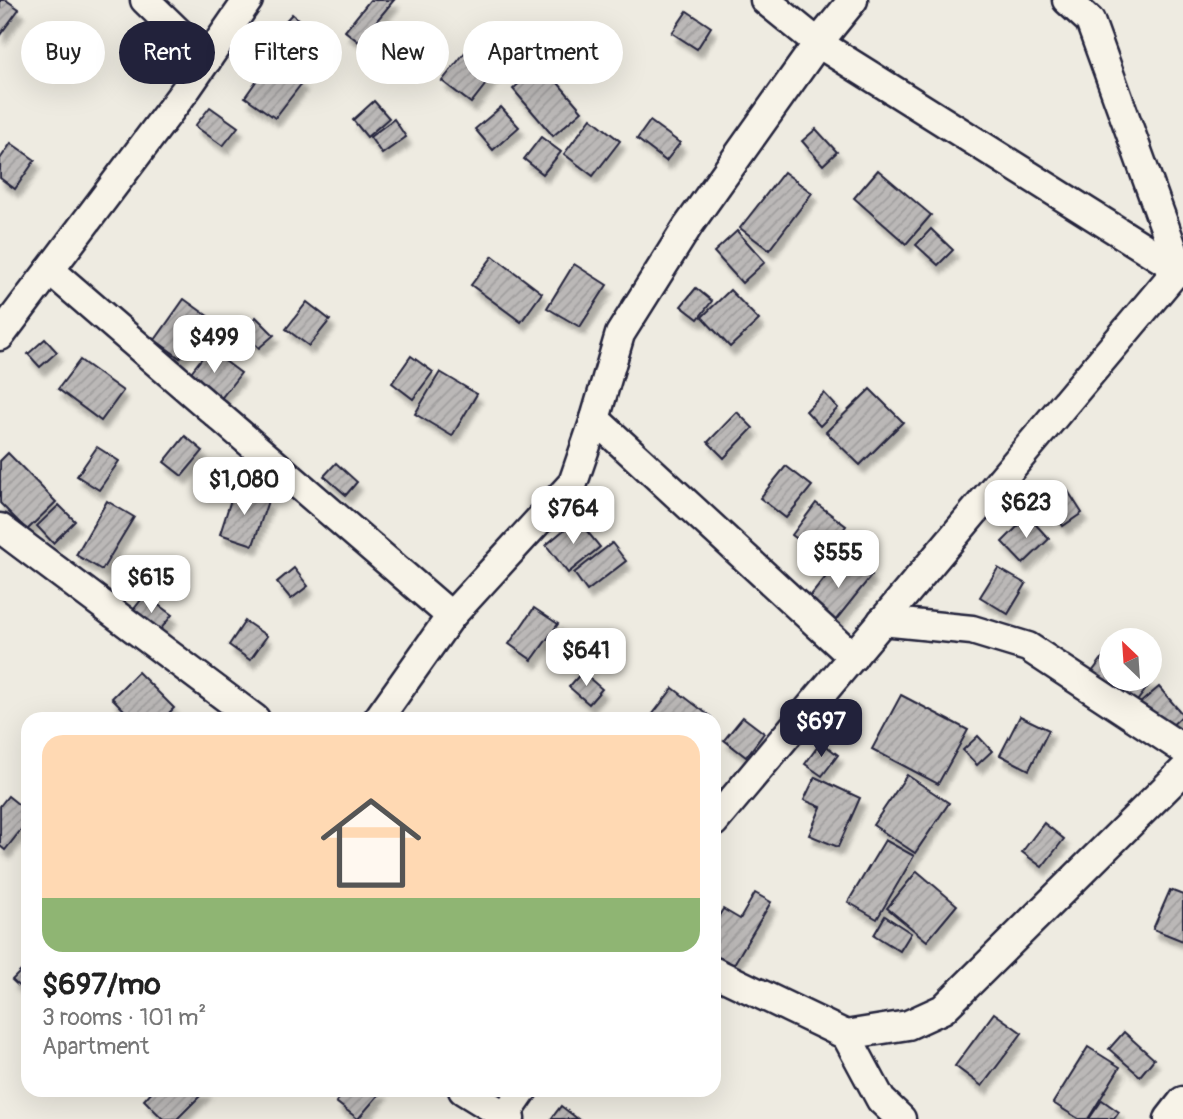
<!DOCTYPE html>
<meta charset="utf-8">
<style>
body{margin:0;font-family:Pangolin,sans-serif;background:#f6f6f6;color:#222;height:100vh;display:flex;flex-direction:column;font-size:26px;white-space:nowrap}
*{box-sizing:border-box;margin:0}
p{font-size:23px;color:#767676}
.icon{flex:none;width:38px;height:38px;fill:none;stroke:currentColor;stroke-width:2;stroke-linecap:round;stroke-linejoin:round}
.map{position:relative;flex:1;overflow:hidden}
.drawer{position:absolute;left:21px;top:712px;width:700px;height:385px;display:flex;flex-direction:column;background:#fff;border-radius:21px;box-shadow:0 7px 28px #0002}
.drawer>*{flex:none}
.banner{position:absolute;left:21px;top:21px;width:700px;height:63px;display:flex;gap:14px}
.needle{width:46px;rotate:335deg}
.controls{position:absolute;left:1099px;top:628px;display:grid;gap:14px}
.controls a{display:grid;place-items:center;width:63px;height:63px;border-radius:50%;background:#fff;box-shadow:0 7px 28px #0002;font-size:35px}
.price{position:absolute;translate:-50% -60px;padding:0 16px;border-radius:14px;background:#fff;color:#222;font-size:23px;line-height:46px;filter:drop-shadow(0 2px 4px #0008)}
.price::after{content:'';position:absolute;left:50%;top:42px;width:21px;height:16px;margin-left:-10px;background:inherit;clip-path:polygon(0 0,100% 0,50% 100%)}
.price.selected{background:#22223b;color:#fff}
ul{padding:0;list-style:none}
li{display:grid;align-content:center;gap:14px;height:371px;padding:0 21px}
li+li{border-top:2px solid #e0e0e0}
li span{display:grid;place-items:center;height:217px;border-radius:21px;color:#555}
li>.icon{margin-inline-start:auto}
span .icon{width:126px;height:126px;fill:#fffc;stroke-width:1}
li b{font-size:30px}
.chip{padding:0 24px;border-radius:32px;background:#fff;box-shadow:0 7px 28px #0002;font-size:24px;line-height:63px}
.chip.selected{background:#22223b;color:#fff}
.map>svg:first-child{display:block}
.building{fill:url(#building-hatch);stroke:#22223b;stroke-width:2;filter:url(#shadow)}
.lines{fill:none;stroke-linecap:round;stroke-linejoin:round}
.minor-casing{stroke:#22223b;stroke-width:33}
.minor{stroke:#f7f3e8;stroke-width:28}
</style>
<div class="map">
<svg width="1183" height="1119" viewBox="0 0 1183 1119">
<defs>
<pattern id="building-hatch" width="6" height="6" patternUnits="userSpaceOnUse" patternTransform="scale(1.75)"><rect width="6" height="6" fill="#bbb8b7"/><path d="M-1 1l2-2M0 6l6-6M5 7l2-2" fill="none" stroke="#a09e9e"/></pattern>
<filter id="shadow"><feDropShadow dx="4.5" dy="8" stdDeviation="2" flood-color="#0004"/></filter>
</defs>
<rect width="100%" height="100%" fill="#eeebe1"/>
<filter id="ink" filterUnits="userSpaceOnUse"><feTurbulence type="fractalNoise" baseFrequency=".0143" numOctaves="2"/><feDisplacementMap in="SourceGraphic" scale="14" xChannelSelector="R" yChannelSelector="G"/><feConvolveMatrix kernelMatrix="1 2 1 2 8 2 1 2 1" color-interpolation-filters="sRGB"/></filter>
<g filter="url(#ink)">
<g class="building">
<polygon points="0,0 6,0 19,9 0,35"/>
<polygon points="370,0 394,0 359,42 345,31"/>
<polygon points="687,11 711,27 697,49 672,33"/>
<polygon points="292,14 326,43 301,71 267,41"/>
<polygon points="478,36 507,57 471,103 442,81"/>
<polygon points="271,60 302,83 275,118 245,97"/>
<polygon points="541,63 582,111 553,136 513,89"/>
<polygon points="374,101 389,118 367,137 353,120"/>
<polygon points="210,107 238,127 223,146 195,126"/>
<polygon points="501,107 519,127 493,150 475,129"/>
<polygon points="591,118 620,141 593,176 564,154"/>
<polygon points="394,119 406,137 382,154 370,137"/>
<polygon points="650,121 680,143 666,161 637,139"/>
<polygon points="816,129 837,152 823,165 802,141"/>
<polygon points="541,137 561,152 543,174 524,159"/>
<polygon points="11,143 35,160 15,189 0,178 0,159"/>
<polygon points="878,170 931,215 906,244 854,198"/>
<polygon points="784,172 812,193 769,250 740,228"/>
<polygon points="931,229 953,250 938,265 916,245"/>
<polygon points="737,231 765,262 742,283 714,252"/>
<polygon points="493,256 542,293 521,322 471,285"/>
<polygon points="574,264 607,285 580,327 547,308"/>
<polygon points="696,288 712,301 698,319 681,306"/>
<polygon points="730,290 759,320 730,347 702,317"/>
<polygon points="184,299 209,317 180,358 155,340"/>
<polygon points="307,302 330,320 309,346 286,329"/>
<polygon points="256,317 274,335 259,348 242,331"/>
<polygon points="45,339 57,352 40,367 28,354"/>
<polygon points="209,349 241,373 219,401 188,376"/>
<polygon points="411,356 433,372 413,399 392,383"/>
<polygon points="80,360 123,391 101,421 58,389"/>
<polygon points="440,372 477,394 452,436 415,414"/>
<polygon points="870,389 903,422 860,465 826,432"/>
<polygon points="824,393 838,408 820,426 806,411"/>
<polygon points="737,412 753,428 724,458 708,442"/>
<polygon points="185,436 203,451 182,476 164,462"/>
<polygon points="97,447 119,461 99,490 77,476"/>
<polygon points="8,453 56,502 27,530 0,503 0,461"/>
<polygon points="336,463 357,482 346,495 324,476"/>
<polygon points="786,466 812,486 786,518 760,498"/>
<polygon points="234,490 268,501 253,545 220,534"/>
<polygon points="1068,491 1082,513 1063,526 1048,503"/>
<polygon points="107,501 134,517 102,570 76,555"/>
<polygon points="816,503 846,526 822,557 792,535"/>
<polygon points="59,505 75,521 53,543 37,526"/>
<polygon points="1028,516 1049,539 1023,564 1002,542"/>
<polygon points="577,519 600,547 568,573 546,545"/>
<polygon points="612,543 626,561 587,591 574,573"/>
<polygon points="845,553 872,575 831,626 803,605"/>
<polygon points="294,568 308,586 291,599 277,582"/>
<polygon points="998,568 1026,584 1008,614 980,597"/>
<polygon points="145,595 172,615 156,635 130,614"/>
<polygon points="534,608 558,624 532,660 509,644"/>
<polygon points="245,621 267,636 250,660 229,645"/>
<polygon points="1109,649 1111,650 1111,679 1152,681 1129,712 1086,680"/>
<polygon points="138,672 174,708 163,719 133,719 112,698"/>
<polygon points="582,672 602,689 589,704 569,687"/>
<polygon points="1159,687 1183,715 1165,732 1140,703"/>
<polygon points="673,688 711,717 709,719 649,719"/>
<polygon points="901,695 968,730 938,784 872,749"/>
<polygon points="1020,716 1049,730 1029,770 1000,755"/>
<polygon points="743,717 764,733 746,757 724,740"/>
<polygon points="978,736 992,751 977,765 963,750"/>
<polygon points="821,742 838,755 822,776 805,764"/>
<polygon points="907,775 949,803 915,853 873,825"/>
<polygon points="815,777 860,798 838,847 809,835 821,807 804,800"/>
<polygon points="8,796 28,812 28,821 5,850 0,846 0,806"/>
<polygon points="1044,823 1064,839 1042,867 1022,852"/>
<polygon points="885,840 914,856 877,919 848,902"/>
<polygon points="917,871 957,905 927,941 887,908"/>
<polygon points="1170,890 1183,895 1183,941 1153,929"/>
<polygon points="755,893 771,902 731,969 714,960 714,924 723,909 740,919"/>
<polygon points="885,916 911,933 900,951 874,935"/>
<polygon points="28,964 28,995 12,980"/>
<polygon points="994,1013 1022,1033 982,1086 955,1066"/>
<polygon points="1124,1032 1154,1059 1140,1076 1109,1049"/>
<polygon points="1088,1047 1120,1067 1088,1119 1079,1119 1053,1103"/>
<polygon points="153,1090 206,1090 177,1119 163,1119 144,1100"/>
<polygon points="346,1090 381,1090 382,1091 358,1119 336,1102"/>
<polygon points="1102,1100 1119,1112 1114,1119 1089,1119"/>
<polygon points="561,1106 578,1119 551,1119"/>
</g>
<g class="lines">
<defs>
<g id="minor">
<polyline points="145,0 207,60"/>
<polyline points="1067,0 1090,21 1181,272"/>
<polyline points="50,270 451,616"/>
<polyline points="0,336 187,88 248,0"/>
<polyline points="595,419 853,657"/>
<polyline points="0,528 255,719"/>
<polyline points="882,621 972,630 1028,647 1183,749"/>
<polyline points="378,719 451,616 573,483 595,419 620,334 688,226 818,43 853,0"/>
<polyline points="714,822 1178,269 818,43 765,0"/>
<polyline points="714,972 846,1035 908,1025 943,1009 1183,771"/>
<polyline points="846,1035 881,1100 901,1119"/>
<polyline points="463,1090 510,1119"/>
<polyline points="503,1119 523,1090"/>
<polyline points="1169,1119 1183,1101"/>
</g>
</defs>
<use href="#minor" class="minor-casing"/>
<use href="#minor" class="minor"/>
</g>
</g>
</svg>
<div class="controls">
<a><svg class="needle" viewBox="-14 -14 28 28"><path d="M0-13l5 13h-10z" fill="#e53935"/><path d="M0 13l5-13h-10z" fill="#767676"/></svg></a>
</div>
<b class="price" style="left:214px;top:375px">$499</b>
<b class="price" style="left:244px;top:517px">$1,080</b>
<b class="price" style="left:1026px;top:540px">$623</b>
<b class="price" style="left:573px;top:546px">$764</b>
<b class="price" style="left:838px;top:590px">$555</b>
<b class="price" style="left:151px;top:615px">$615</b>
<b class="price" style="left:586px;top:688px">$641</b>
<b class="price selected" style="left:821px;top:759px">$697</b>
<div class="banner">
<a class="chip">Buy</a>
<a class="chip selected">Rent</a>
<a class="chip">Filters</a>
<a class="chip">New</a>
<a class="chip">Apartment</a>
</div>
<section class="drawer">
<ul>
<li><span style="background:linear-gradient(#ffd9b3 75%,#8fb573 0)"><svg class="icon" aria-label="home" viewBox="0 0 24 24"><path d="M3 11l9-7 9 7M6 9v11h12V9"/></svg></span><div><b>$697/mo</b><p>3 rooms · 101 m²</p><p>Apartment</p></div></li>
</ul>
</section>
</div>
